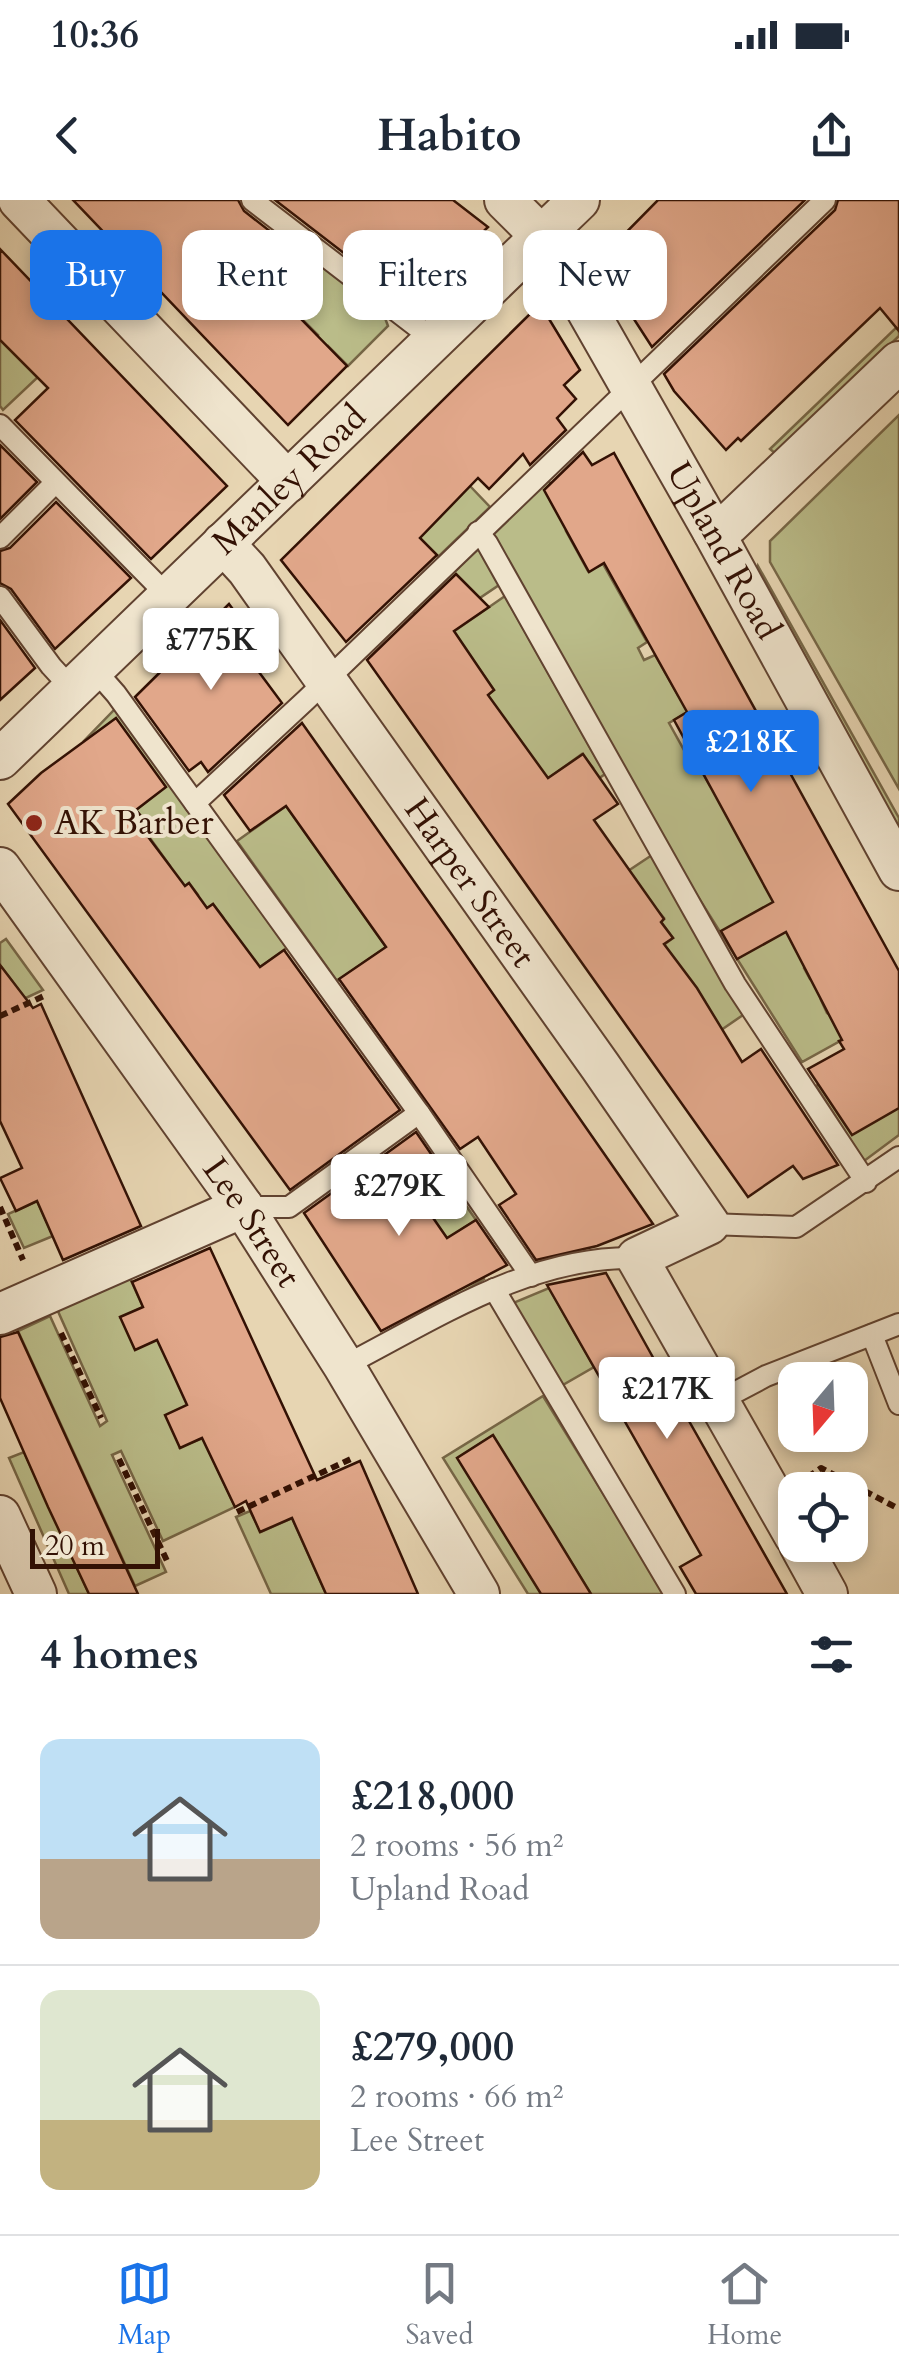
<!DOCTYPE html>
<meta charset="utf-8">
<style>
body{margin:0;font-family:Cardo,serif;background:#f2f2f3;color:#1f2937;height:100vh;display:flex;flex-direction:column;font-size:38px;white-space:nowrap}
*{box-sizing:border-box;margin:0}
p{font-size:32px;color:#747a83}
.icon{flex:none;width:55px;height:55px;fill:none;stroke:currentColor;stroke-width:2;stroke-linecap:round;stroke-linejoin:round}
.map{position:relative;height:1394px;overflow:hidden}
.details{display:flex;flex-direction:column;background:#fff;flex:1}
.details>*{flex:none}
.hud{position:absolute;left:30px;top:30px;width:840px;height:90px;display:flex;gap:20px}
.needle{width:65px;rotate:199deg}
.buttons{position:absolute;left:778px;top:1162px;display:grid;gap:20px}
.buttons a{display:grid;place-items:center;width:90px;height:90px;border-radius:20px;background:#fff;box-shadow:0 5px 15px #0003;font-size:50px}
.scale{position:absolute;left:30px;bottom:25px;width:130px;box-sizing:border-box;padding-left:10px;border:5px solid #331104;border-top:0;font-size:28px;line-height:35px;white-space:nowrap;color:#331104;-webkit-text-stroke:8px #efe4cd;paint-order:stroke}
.price{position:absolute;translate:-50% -85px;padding:0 22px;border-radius:10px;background:#fff;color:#222;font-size:32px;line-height:65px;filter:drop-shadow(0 2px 5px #0008)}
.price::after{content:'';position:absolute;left:50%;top:60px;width:30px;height:22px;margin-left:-15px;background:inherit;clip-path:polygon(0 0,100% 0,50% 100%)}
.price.selected{background:#1a73e8;color:#fff}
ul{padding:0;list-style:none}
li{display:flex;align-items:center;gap:30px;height:250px;padding:0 40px}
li+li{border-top:2px solid #e0e1e3}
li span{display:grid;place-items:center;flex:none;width:280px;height:200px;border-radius:20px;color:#555}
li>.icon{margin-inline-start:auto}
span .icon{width:120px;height:120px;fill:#fffc;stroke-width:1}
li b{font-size:42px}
h2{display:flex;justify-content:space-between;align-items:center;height:120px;padding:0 40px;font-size:42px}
.chip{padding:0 35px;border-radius:20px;background:#fff;box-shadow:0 5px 15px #0003;font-size:35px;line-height:90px}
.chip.selected{background:#1a73e8;color:#fff}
.status{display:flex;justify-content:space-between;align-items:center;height:70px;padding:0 50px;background:#fff;direction:ltr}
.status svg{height:28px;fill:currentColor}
header{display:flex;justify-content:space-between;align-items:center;height:130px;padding:0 40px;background:#fff;font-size:45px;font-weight:700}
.dock{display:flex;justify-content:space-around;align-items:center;height:140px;border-top:2px solid #e0e1e3;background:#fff;font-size:28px;color:#747a83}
.dock a{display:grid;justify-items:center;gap:5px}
.dock .selected{color:#1a73e8}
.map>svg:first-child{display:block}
.green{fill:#babc89;stroke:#766646;stroke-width:2.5}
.building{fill:#e1a78a;stroke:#331104;stroke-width:2.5}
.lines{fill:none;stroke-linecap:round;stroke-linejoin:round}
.lane-casing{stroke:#604230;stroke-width:24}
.street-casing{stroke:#604230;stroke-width:44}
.path{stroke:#331104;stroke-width:6;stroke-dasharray:8 5;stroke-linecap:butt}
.lane{stroke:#efe4cd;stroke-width:20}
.street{stroke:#efe4cd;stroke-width:40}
.poi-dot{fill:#8f2418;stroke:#efe4cd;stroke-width:4}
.labels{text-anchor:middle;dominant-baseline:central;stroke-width:8;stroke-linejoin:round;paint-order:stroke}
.street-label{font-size:35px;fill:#331104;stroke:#efe4cd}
.poi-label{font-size:35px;fill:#331104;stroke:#efe4cd;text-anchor:start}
</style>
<div class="status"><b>10:36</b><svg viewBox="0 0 49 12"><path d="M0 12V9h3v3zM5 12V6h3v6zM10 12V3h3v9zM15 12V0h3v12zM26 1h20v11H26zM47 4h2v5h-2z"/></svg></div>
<header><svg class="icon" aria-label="back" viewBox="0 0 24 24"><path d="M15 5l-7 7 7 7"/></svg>Habito<svg class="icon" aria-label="share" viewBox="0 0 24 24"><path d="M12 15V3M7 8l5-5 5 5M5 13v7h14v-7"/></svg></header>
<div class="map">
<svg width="899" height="1394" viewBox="0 0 899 1394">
<rect width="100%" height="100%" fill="#e7d5b2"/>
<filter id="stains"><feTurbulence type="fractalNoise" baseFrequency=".002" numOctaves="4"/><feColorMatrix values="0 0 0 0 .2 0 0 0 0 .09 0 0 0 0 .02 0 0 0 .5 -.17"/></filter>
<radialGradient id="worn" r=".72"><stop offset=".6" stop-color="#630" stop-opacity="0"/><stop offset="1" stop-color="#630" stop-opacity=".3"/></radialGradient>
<g class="green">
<polygon points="284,35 382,110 388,126 348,166 328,146 314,159 304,150 318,135 299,116 285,129 282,99 260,77 248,88 239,79"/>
<polygon points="899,125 899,136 776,254 770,249"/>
<polygon points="0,138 38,177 3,210 0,206"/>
<polygon points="899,215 899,589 770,362 770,341"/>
<polygon points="547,279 581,323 566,331 588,371 603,364 647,442 638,448 644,460 655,455 678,495 739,483 669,523 684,550 700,542 696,561 710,586 856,693 804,768 810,779 837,791 821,800 827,813 860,830 802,862 688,681 492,332"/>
<polygon points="470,286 490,307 438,357 408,326"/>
<polygon points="479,348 499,385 428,433 412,410"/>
<polygon points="758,366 899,618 899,630 756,375"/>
<polygon points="505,396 605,574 552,611 593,568 582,554 535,588 476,504 494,490 453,432"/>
<polygon points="115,509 287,748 243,779 223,717 213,704 197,716 198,695 189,683 169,698 170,666 147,634 131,644 126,636 145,622 136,610 146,602 97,560 84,541"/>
<polygon points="286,606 386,747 337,781 237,641"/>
<polygon points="652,655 743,815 711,837 653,753 673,738 661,722 664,718 625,673"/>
<polygon points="6,739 43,790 0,810 12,781 0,765 0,743"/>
<polygon points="853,866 899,908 899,935 864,961 816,886"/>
<polygon points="437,964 476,1020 462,1029 465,1050 484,1079 447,1102 382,1001"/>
<polygon points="37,1001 53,1036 24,1048 8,1014"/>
<polygon points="129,1076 143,1107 121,1118 158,1139 188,1205 180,1247 203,1238 235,1307 163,1341 121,1251 112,1255 166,1372 135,1386 18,1131 50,1116 100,1226 107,1221 57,1109"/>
<polygon points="549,1088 594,1167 561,1186 513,1103"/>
<polygon points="543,1196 665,1394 591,1394 492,1236 458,1258 542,1394 528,1394 443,1258"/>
<polygon points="24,1252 89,1394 69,1394 9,1258"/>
<polygon points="250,1311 261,1332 292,1318 326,1394 271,1394 236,1317"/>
</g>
<g class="building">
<polygon points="73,0 238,0 244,11 280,39 251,68 347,166 288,225"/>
<polygon points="275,0 453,0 488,27 410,104"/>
<polygon points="658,0 805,0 652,147 597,62"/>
<polygon points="838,0 899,0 899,131 880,108 741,241 738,238 726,250 674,191 664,174 835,10"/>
<polygon points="0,49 227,286 151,359 15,220 48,188 0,140"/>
<polygon points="540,104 580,170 564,185 576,199 557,218 566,230 530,265 523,254 489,289 478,278 420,338 437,355 346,442 281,360"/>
<polygon points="0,245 37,282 0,319"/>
<polygon points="583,252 592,265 614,253 899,771 899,908 852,935 808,869 844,849 839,841 842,840 786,732 737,759 721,731 773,702 674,520 687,512 604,363 589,372 544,290"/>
<polygon points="56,302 131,378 55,449 11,389 0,383 0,351 10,348"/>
<polygon points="456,374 489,407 454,431 494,490 488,495 548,578 583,554 618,604 594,620 664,719 661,722 673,738 664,744 697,788 742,862 761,849 838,965 803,979 793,966 748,997 367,460"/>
<polygon points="229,404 264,451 253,464 282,503 208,572 201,562 189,571 135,497"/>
<polygon points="0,420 35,468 0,500"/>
<polygon points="116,518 166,587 136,610 146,622 140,626 185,686 189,683 207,708 213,704 260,767 284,750 400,910 290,990 8,604 41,573"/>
<polygon points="302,523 452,735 653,1024 597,1046 536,1060 499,1005 516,994 478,937 460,949 339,779 386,747 286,606 250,631 224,595"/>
<polygon points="0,765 33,808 41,804 141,1026 63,1060 37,1001 16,1011 0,978 22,968 0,921"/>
<polygon points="416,932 438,964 409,983 447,1038 476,1020 507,1065 381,1131 304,1013"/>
<polygon points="210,1048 317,1280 360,1261 418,1394 326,1394 292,1318 260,1332 246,1301 235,1307 202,1238 180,1248 165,1215 187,1205 172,1172 157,1140 135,1150 120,1117 143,1107 132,1082"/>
<polygon points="606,1073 655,1161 787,1394 696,1394 680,1367 701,1355 547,1085"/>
<polygon points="18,1132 88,1285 138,1394 89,1394 48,1307 0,1198 0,1137"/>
<polygon points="493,1235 552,1330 591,1394 541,1394 457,1258"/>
</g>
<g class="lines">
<defs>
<g id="lane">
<polyline points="252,0 433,139"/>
<polyline points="0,225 169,397"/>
<polyline points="478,332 487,343 735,784 866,982"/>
<polyline points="0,338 55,283"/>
<polyline points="0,397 51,466 73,490"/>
<polyline points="94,469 116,494 419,913 531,1076"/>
<polyline points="195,603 306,500 825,0"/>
<polyline points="243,1007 289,1007 419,913"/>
<polyline points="709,1024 796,1027 899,957"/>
<polyline points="494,1089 675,1394"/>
<polyline points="872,1135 899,1204"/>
<path d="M344,1166C435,1119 531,1055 637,1058"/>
<polyline points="717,1202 766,1176 899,1124"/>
</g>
<g id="street">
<polyline points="19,0 288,282"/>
<path id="s1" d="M505,0L541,36L562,66L713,331L899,670"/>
<polyline points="713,331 729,324 899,162"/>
<path id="s2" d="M223,343L247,369L600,866L709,1024L637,1058L795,1336"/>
<path id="s3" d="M0,559L579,0"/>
<path id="s4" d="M0,668L243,1007L344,1166L479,1394"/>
<polyline points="0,1114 243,1007"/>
<polyline points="0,1316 36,1394"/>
<polyline points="800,1345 827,1394"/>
</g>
</defs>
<use href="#lane" class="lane-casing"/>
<use href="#street" class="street-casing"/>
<g class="path">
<polyline points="0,816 44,796"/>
<polyline points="0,1007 23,1060"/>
<polyline points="61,1133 101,1218"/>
<polyline points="119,1259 168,1363"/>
<polyline points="808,1277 821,1268 899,1309"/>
<polyline points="237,1312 353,1258"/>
</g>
<use href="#lane" class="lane"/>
<use href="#street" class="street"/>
</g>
<circle class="poi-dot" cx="34" cy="623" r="10"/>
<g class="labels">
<g class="street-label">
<text stroke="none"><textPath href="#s3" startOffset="402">Manley Road</textPath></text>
<text stroke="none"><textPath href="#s1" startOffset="415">Upland Road</textPath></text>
<text stroke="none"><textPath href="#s2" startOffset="420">Harper Street</textPath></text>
<text stroke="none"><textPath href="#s4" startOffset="435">Lee Street</textPath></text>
</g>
<g class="poi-label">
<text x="54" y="623">AK Barber</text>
</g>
</g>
<rect width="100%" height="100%" filter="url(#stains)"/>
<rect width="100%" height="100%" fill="url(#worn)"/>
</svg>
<div class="buttons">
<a><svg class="needle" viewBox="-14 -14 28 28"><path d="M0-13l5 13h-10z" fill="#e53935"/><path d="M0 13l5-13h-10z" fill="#747a83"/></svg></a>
<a><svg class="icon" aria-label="locate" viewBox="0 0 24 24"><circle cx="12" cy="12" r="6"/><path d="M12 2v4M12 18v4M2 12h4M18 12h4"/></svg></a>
</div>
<div class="scale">20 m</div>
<b class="price" style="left:211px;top:493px">£775K</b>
<b class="price selected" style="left:751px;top:595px">£218K</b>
<b class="price" style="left:399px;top:1039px">£279K</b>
<b class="price" style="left:667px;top:1242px">£217K</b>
<div class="hud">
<a class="chip selected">Buy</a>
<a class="chip">Rent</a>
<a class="chip">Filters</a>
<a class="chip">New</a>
</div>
</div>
<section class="details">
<h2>4 homes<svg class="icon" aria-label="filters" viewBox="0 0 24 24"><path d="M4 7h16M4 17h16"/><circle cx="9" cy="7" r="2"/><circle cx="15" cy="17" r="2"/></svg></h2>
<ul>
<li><span style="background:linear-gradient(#bfe0f5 60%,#b9a48a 0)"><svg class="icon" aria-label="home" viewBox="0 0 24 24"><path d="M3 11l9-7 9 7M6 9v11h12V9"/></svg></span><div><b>£218,000</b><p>2 rooms · 56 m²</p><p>Upland Road</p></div></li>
<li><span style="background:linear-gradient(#dfe7d0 65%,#c2b280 0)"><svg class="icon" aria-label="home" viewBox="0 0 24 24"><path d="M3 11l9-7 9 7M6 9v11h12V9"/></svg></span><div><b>£279,000</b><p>2 rooms · 66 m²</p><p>Lee Street</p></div></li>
</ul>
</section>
<nav class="dock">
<a class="selected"><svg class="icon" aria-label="map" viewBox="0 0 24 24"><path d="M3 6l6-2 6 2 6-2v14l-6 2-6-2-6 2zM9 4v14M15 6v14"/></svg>Map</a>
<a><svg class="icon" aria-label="saved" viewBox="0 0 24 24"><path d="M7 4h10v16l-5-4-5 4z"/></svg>Saved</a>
<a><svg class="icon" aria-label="home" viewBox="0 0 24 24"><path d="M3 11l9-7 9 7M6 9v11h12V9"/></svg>Home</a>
</nav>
